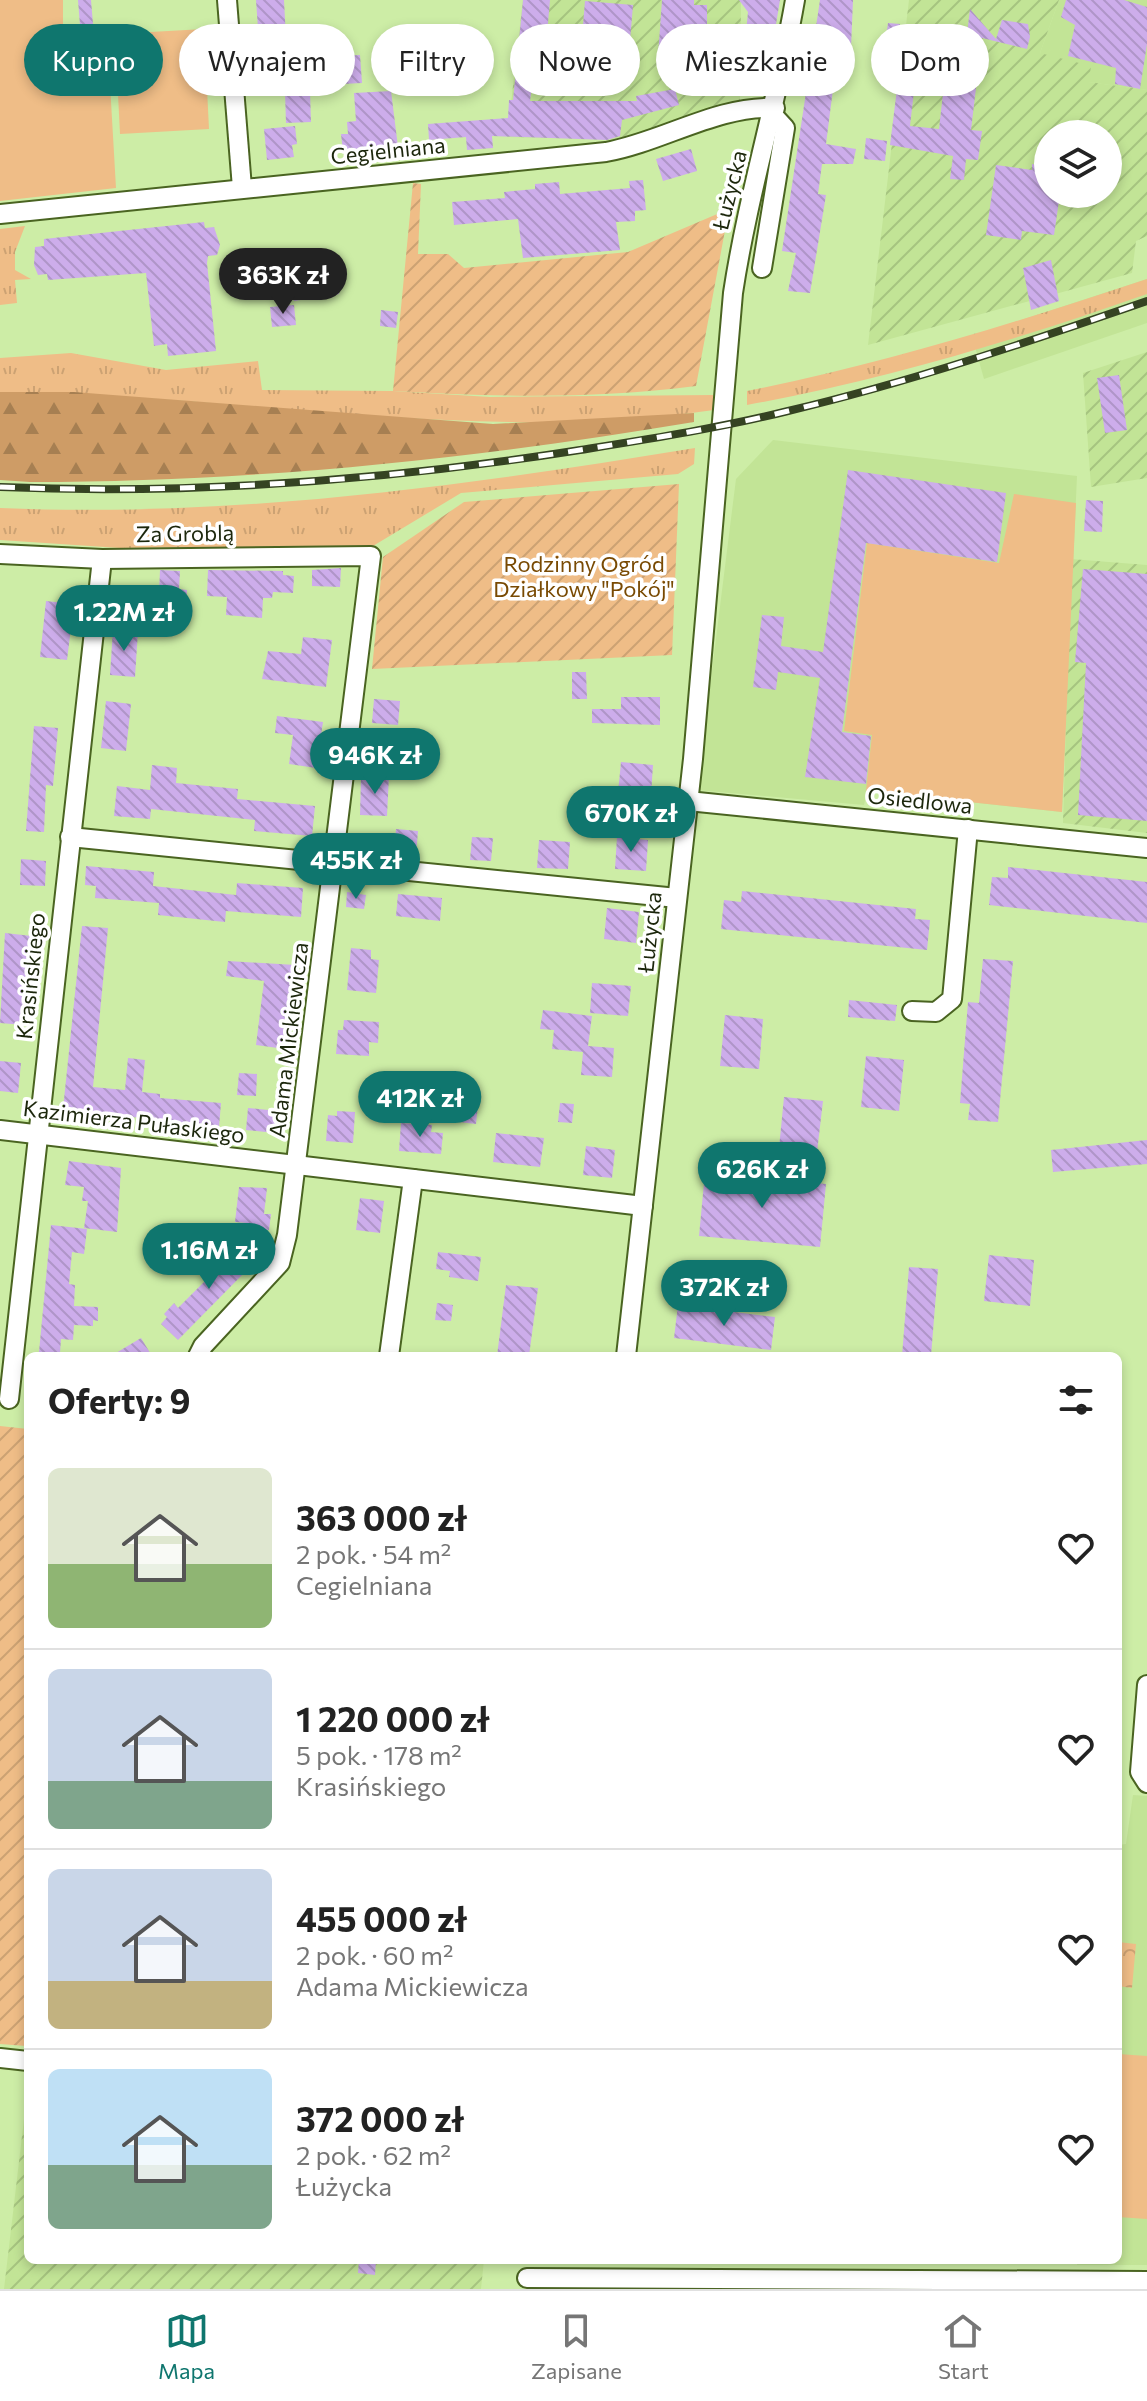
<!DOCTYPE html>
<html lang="pl">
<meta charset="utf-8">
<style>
body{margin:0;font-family:Commissioner,sans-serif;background:#f6f6f6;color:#222;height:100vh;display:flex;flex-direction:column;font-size:30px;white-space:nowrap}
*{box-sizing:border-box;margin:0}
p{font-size:26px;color:#767676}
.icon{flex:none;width:44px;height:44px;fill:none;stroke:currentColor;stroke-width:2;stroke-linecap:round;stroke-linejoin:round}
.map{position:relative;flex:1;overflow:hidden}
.drawer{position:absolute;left:24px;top:1352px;width:1098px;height:912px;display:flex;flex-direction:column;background:#fff;border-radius:12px;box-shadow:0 4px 12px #0003}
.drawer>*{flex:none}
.hud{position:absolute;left:24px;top:24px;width:1100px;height:72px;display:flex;gap:16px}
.fabs{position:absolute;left:1034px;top:120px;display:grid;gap:16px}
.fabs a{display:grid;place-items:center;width:88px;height:88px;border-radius:50%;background:#fff;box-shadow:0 4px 12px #0003;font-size:40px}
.price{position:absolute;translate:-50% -68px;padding:0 18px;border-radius:28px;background:#0f766e;color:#fff;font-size:26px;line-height:52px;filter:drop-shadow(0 2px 4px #0008)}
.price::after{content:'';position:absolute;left:50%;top:48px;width:24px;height:18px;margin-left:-12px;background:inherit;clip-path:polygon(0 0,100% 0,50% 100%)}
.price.on{background:#222;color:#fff}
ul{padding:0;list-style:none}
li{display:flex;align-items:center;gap:24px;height:200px;padding:0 24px}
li+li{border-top:2px solid #e0e0e0}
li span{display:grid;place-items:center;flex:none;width:224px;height:160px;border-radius:12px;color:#555}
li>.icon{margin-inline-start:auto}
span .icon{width:96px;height:96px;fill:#fffc;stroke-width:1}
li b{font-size:34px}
h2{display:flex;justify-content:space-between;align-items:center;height:96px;padding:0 24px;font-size:34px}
.pill{padding:0 28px;border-radius:36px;background:#fff;box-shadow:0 4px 12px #0003;font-size:28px;line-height:72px}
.pill.on{background:#0f766e;color:#fff}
.menu{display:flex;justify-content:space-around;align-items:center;height:112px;border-top:2px solid #e0e0e0;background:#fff;font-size:22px;color:#767676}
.menu a{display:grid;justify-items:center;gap:4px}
.menu .on{color:#0f766e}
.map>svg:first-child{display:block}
.built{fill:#c2e496}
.industrial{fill:url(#industrial-furrows);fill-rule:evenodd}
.grass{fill:url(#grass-tufts)}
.forest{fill:url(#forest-firs)}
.park{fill:url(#park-crowns)}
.garden{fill:url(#garden-furrows)}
.pitch{fill:#efbd87}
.building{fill:url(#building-back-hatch)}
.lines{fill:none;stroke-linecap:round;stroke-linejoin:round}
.minor-casing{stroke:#4a6421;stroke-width:22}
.minor{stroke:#fff;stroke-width:18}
.rail-casing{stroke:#354322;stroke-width:8}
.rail{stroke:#fff;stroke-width:5;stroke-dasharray:15;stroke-linecap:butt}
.labels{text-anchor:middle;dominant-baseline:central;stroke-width:7;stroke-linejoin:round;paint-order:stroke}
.street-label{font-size:22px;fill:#1c270c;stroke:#fff}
.park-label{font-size:22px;fill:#794a03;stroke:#fff}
</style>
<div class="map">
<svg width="1147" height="2289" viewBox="0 0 1147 2289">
<defs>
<pattern id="industrial-furrows" width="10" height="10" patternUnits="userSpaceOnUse" patternTransform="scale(2)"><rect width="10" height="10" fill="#c2e496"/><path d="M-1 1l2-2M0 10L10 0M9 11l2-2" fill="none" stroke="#a6c480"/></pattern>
<pattern id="grass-tufts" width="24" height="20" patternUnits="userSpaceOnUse" patternTransform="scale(2)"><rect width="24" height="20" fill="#efbd87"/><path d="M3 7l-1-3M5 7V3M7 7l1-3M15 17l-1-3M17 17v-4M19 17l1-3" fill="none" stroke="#cca273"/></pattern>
<pattern id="forest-firs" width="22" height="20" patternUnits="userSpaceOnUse" patternTransform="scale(2)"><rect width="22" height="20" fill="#ce9c66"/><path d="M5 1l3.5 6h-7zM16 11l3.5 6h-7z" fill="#a67f52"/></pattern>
<pattern id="park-crowns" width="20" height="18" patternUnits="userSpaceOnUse" patternTransform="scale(2)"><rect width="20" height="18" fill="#efbd87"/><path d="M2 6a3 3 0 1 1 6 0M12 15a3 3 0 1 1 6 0" fill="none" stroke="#cca273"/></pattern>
<pattern id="garden-furrows" width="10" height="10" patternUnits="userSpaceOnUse" patternTransform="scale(2)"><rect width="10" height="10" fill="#efbd87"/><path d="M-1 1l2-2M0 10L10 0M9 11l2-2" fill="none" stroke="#cca273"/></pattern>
<pattern id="building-back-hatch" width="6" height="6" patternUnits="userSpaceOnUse" patternTransform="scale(2)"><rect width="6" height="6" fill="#cdadeb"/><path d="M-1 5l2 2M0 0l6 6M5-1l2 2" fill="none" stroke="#af95c8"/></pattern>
</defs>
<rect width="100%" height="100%" fill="#cdeda6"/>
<g class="built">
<polygon points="1059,0 1147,0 1147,90 1088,82 1040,53"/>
<polygon points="1147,279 1147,323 984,379 972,336"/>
<polygon points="773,440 1077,476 1062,812 867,791 864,805 697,790 736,479"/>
<polygon points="1133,1795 1147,1796 1147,2265 1077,2265 1078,2260 1118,2260 1118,1845 1126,1844"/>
</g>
<g class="industrial">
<polygon points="523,0 741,0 740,100 620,139 507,137"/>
<path d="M909,0H1059L1040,53L1091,66L1089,82L1147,90V236L1136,241L1132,273L868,345ZM1048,134H1108V194H1048Z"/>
<polygon points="1147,352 1147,478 1091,487 1083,373"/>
<polygon points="1071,559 1147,565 1147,833 1063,823"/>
<polygon points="28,2085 28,2260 484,2260 481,2289 4,2289"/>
</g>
<g class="grass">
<polygon points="25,226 15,252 15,270 31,279 15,280 17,303 0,305 0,229"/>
<path d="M1147,279V294C1017,340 883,380 747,405V391C883,364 1015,323 1147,279Z"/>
<path d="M71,353L166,370L258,361L262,390L393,391L490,397L713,395L714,410C476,445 239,394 0,392V358Z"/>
<path d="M695,448L694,464L678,474L461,493L373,546L120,548L0,540V508C234,518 465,486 695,448Z"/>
</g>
<path class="forest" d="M0,392H74L493,424L694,413V422C474,459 254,482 30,482L0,480Z"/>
<polygon class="park" points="1118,1942 1136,1944 1132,1988 1118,1986"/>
<g class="garden">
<path d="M413,183L421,184L418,254H448L464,268L628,252L729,209L696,386C594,399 495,397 393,391Z"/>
<polygon points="679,484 672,655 372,669 383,557 464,502"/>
<polygon points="0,1426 28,1429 26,2046 0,2044"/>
</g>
<g class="pitch">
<polygon points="0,0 63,0 63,34 107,32 116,188 0,201"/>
<polygon points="204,29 209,129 120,134 115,34"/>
<polygon points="1014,494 1076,503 1062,812 866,791 872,735 844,731 867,543 999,563"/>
<polygon points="1118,2054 1147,2056 1147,2219 1118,2217"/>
</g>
<g class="building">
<polygon points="78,0 91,0 93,24 80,25"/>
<polygon points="256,0 284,0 286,39 336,37 337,56 360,55 362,83 323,85 322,57 290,58 291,84 262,86"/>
<polygon points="523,0 550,0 545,58 536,57 530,101 637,101 636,96 675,89 679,105 622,120 620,136 607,140 492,136 493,148 467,150 466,137 429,140 428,124 508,118 509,100 513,100"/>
<polygon points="662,0 694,0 694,5 707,5 707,37 713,37 712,66 698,65 698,57 658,56"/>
<polygon points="739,0 780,0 768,73 758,73 756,81 750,84 741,82 748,12"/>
<polygon points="820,0 853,0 851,48 838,50 826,144 856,149 853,164 822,164 818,194 826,195 810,293 788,291 796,253 782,251"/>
<polygon points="1066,0 1124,0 1147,7 1147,44 1140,89 1115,84 1116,68 1068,56 1075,25 1061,17"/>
<polygon points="585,1 633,5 630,41 582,37"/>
<polygon points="970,9 996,39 1002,20 1028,24 1030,37 1027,49 982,38 971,130 982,131 978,160 966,159 964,180 950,179 953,156 890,145 897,89 914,91 910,126 939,129 949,40 966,42"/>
<polygon points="888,23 900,24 895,75 881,74"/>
<polygon points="310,91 311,122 286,123 285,92"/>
<polygon points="391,91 398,147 343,152 341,134 348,134 347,122 356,121 354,93"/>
<polygon points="295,126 297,144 292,145 294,157 267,160 264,129"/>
<polygon points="866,138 887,141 885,161 864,159"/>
<polygon points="691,149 697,171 663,181 656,159"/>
<polygon points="1032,164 1048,167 1048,194 1060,194 1054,235 1022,231 1021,240 986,235 996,165 1032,170"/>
<polygon points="643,180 646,210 635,211 635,221 616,222 620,250 523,258 518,219 454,225 452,202 505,198 504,192 535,189 535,184 559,182 560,194 630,188 629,181"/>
<polygon points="204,222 205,228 214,227 220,245 217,255 208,256 207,263 216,351 168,356 167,344 154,346 146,273 48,280 47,274 38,275 34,265 35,247 44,246 44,239"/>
<polygon points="308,260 336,260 339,294 294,301 290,265"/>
<polygon points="1051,260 1059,301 1031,310 1023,268"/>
<polygon points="294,305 296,325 272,327 270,307"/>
<polygon points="381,310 398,312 396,328 380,326"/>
<polygon points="1119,375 1127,430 1105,433 1097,378"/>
<polygon points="848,470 1006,493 997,562 866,543 842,732 871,736 866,784 805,777 820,678 778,672 776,690 753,687 762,615 784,617 781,646 823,652"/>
<polygon points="1086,500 1103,501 1102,532 1084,531"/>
<polygon points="341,568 340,587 312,586 312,570"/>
<polygon points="1083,569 1147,574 1147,821 1078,815 1086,663 1075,662"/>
<polygon points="160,570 180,571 179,589 187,590 186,609 169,608 170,594 159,594"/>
<polygon points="208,570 283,571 283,575 294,576 293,593 273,592 272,598 263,598 262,618 226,615 227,597 207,596"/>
<polygon points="46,601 74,604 67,660 40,657"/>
<polygon points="113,629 138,631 135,677 110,675"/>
<polygon points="303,637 332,640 326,687 262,679 268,651 301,654"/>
<polygon points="572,672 586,672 587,699 572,699"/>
<polygon points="621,697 660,697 660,725 592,723 592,709 621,709"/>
<polygon points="374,699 400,701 398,725 372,723"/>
<polygon points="106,701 131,704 126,751 101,748"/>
<polygon points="277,716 323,722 316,768 289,764 293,735 275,733"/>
<polygon points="34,726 58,728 53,786 46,785 44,832 26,831"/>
<polygon points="621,762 653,765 651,795 618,793"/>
<polygon points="152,765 177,768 176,783 238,789 237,799 315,806 312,836 254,831 255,820 151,809 150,819 114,816 117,786 150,790"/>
<polygon points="374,774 389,775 387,816 360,815 361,778 374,779"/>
<polygon points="396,829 418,831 416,855 394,853"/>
<polygon points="472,837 493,838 491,861 470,860"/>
<polygon points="617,837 648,840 646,871 615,869"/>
<polygon points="539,840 570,842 568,869 537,868"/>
<polygon points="21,859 46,861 45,886 20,885"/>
<polygon points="86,866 154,872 153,886 236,895 237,883 303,888 301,917 226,911 225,922 158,915 159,903 95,898 96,886 85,885"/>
<polygon points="1008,867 1147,882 1147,923 989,905 992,877 1008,878"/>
<polygon points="742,891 916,909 915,919 930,920 927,950 721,929 724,900 741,902"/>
<polygon points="347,892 366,895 364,909 346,907"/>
<polygon points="398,894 442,898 440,921 396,916"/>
<polygon points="607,908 639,912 636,943 604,939"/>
<polygon points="82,926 108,928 93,1087 125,1090 128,1058 145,1060 142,1092 160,1094 160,1098 221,1103 219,1127 63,1109"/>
<polygon points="5,933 32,936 24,1025 0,1023"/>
<polygon points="351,948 371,950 371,959 379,960 376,993 347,990"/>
<polygon points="983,959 1013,961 998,1122 968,1120 970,1104 960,1103 968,1002 979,1003"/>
<polygon points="228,961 296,965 285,1049 256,1045 264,981 226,976"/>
<polygon points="592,983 631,986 628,1016 590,1013"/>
<polygon points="849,1000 897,1005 895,1021 848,1017"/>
<polygon points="543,1010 592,1016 588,1046 614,1048 612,1077 581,1075 583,1052 552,1049 554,1030 540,1029"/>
<polygon points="725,1015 763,1019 759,1069 720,1066"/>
<polygon points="344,1020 379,1022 378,1043 369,1042 369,1056 336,1054 338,1030 343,1030"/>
<polygon points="866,1056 904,1060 899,1111 861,1107"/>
<polygon points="0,1061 21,1063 18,1093 0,1091"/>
<polygon points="239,1073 257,1074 256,1096 237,1095"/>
<polygon points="784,1097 823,1101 817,1152 779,1148"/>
<polygon points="461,1103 478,1105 476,1124 459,1122"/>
<polygon points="560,1103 574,1104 572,1123 558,1122"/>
<polygon points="248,1108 278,1111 275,1133 246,1130"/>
<polygon points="337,1111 355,1112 353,1143 326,1141 328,1115 337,1116"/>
<polygon points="401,1123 432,1125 431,1132 443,1133 441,1154 399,1151"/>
<polygon points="496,1133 544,1138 540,1167 493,1162"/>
<polygon points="1147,1140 1147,1164 1053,1172 1051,1150"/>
<polygon points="586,1146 615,1150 612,1178 583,1175"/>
<polygon points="69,1161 121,1168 117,1232 84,1228 88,1201 82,1201 84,1187 65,1185"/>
<polygon points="705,1172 826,1184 820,1247 699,1236"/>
<polygon points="239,1187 267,1188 264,1214 271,1214 269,1230 243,1229 247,1223 235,1222"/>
<polygon points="360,1198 384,1201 380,1233 356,1230"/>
<polygon points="51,1225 87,1229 84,1254 72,1252 69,1284 75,1285 74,1306 98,1307 98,1321 93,1320 93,1326 74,1325 73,1340 61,1339 60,1353 39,1352"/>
<polygon points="237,1239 257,1252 243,1274 178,1340 161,1324 167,1317 164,1314 174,1303 178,1308 223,1263"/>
<polygon points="438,1252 481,1257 478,1281 449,1277 450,1271 436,1269"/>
<polygon points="989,1255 1034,1260 1030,1306 984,1301"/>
<polygon points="909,1267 938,1269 931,1356 902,1356"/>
<polygon points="506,1285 538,1288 529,1356 497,1356"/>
<polygon points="437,1303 453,1305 451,1321 435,1320"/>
<polygon points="678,1305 775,1317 771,1350 674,1338"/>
<polygon points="141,1338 152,1356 111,1356"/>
<polygon points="359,2260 376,2260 375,2275 358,2273"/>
</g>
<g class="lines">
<defs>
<g id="minor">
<polyline points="227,0 242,188"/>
<path d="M0,214L606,152C662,142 718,105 775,108"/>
<polyline points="762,268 785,128 773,115"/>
<polyline points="0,554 102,559 371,556 287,1235 280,1263 203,1346 198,1356"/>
<polyline points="688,801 1147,848"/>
<polyline points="70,837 677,898"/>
<polyline points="912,1011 936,1012 952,999 968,829"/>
<polyline points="0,1130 643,1206"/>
<polyline points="389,1356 413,1179"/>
<path d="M626,1356L693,759L733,293C748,194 778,99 795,0"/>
<polyline points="9,1399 102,559"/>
<polyline points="1147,1685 1140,1772 1147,1783"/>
<polyline points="0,2058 28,2061"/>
<polyline points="527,2278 1147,2281"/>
</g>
</defs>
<use href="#minor" class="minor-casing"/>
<use href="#minor" class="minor"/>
<defs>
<path id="rail" d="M0,487C193,495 389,480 580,450C649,439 720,428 788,411C910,382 1028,342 1147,301"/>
</defs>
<use href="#rail" class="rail-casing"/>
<use href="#rail" class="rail"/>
</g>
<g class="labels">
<g class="street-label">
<text transform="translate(388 150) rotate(-6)">Cegielniana</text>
<text transform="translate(729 190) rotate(-76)">Łużycka</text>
<text transform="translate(185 533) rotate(-1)">Za Groblą</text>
<text transform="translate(920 800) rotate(6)">Osiedlowa</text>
<text transform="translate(649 932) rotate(-84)">Łużycka</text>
<text transform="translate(30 976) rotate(-84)">Krasińskiego</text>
<text transform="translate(288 1040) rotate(-83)">Adama Mickiewicza</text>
<text transform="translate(134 1121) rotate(7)">Kazimierza Pułaskiego</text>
</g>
<g class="park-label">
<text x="584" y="563">Rodzinny Ogród<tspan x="584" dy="25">Działkowy "Pokój"</tspan></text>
</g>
</g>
</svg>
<div class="fabs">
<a><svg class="icon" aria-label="layers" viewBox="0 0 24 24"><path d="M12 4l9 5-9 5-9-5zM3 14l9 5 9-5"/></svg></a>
</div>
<b class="price on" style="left:283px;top:316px">363K zł</b>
<b class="price" style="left:124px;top:653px">1.22M zł</b>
<b class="price" style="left:375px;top:796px">946K zł</b>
<b class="price" style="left:631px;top:854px">670K zł</b>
<b class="price" style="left:356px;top:901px">455K zł</b>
<b class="price" style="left:420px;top:1139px">412K zł</b>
<b class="price" style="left:762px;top:1210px">626K zł</b>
<b class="price" style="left:209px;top:1291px">1.16M zł</b>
<b class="price" style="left:724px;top:1328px">372K zł</b>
<div class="hud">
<a class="pill on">Kupno</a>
<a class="pill">Wynajem</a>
<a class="pill">Filtry</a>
<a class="pill">Nowe</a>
<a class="pill">Mieszkanie</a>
<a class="pill">Dom</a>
</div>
<section class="drawer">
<h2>Oferty: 9<svg class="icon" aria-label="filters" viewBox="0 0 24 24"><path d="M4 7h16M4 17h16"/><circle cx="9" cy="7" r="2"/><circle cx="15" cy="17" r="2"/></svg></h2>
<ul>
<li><span style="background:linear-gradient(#dfe7d0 60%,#8fb573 0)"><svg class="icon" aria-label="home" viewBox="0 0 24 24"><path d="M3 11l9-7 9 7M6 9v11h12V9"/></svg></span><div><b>363 000 zł</b><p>2 pok. · 54 m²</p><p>Cegielniana</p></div><svg class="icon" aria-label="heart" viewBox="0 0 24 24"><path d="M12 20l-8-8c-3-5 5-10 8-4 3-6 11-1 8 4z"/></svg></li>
<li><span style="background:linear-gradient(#c9d6e8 70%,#7fa58c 0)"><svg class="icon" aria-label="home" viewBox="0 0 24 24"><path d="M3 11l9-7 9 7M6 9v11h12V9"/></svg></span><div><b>1 220 000 zł</b><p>5 pok. · 178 m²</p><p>Krasińskiego</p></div><svg class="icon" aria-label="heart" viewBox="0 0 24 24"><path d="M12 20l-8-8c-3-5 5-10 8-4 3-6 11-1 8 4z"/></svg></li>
<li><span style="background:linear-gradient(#c9d6e8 70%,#c2b280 0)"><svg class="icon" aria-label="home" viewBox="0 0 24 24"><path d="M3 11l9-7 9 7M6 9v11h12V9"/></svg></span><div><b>455 000 zł</b><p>2 pok. · 60 m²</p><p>Adama Mickiewicza</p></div><svg class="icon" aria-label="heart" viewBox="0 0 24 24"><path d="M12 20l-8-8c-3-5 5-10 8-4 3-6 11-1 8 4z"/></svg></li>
<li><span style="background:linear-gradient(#bfe0f5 60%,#7fa58c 0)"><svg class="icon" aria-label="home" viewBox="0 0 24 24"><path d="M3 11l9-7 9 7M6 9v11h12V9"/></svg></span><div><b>372 000 zł</b><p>2 pok. · 62 m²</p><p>Łużycka</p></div><svg class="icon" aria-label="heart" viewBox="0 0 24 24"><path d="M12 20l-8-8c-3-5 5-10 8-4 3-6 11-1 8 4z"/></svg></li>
</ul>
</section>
</div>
<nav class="menu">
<a class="on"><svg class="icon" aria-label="map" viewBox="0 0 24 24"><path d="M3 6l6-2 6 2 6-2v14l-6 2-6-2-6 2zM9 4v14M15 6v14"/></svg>Mapa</a>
<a><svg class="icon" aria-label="saved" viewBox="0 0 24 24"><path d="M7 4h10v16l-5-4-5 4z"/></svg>Zapisane</a>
<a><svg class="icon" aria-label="home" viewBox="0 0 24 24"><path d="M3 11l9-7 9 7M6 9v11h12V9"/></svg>Start</a>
</nav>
